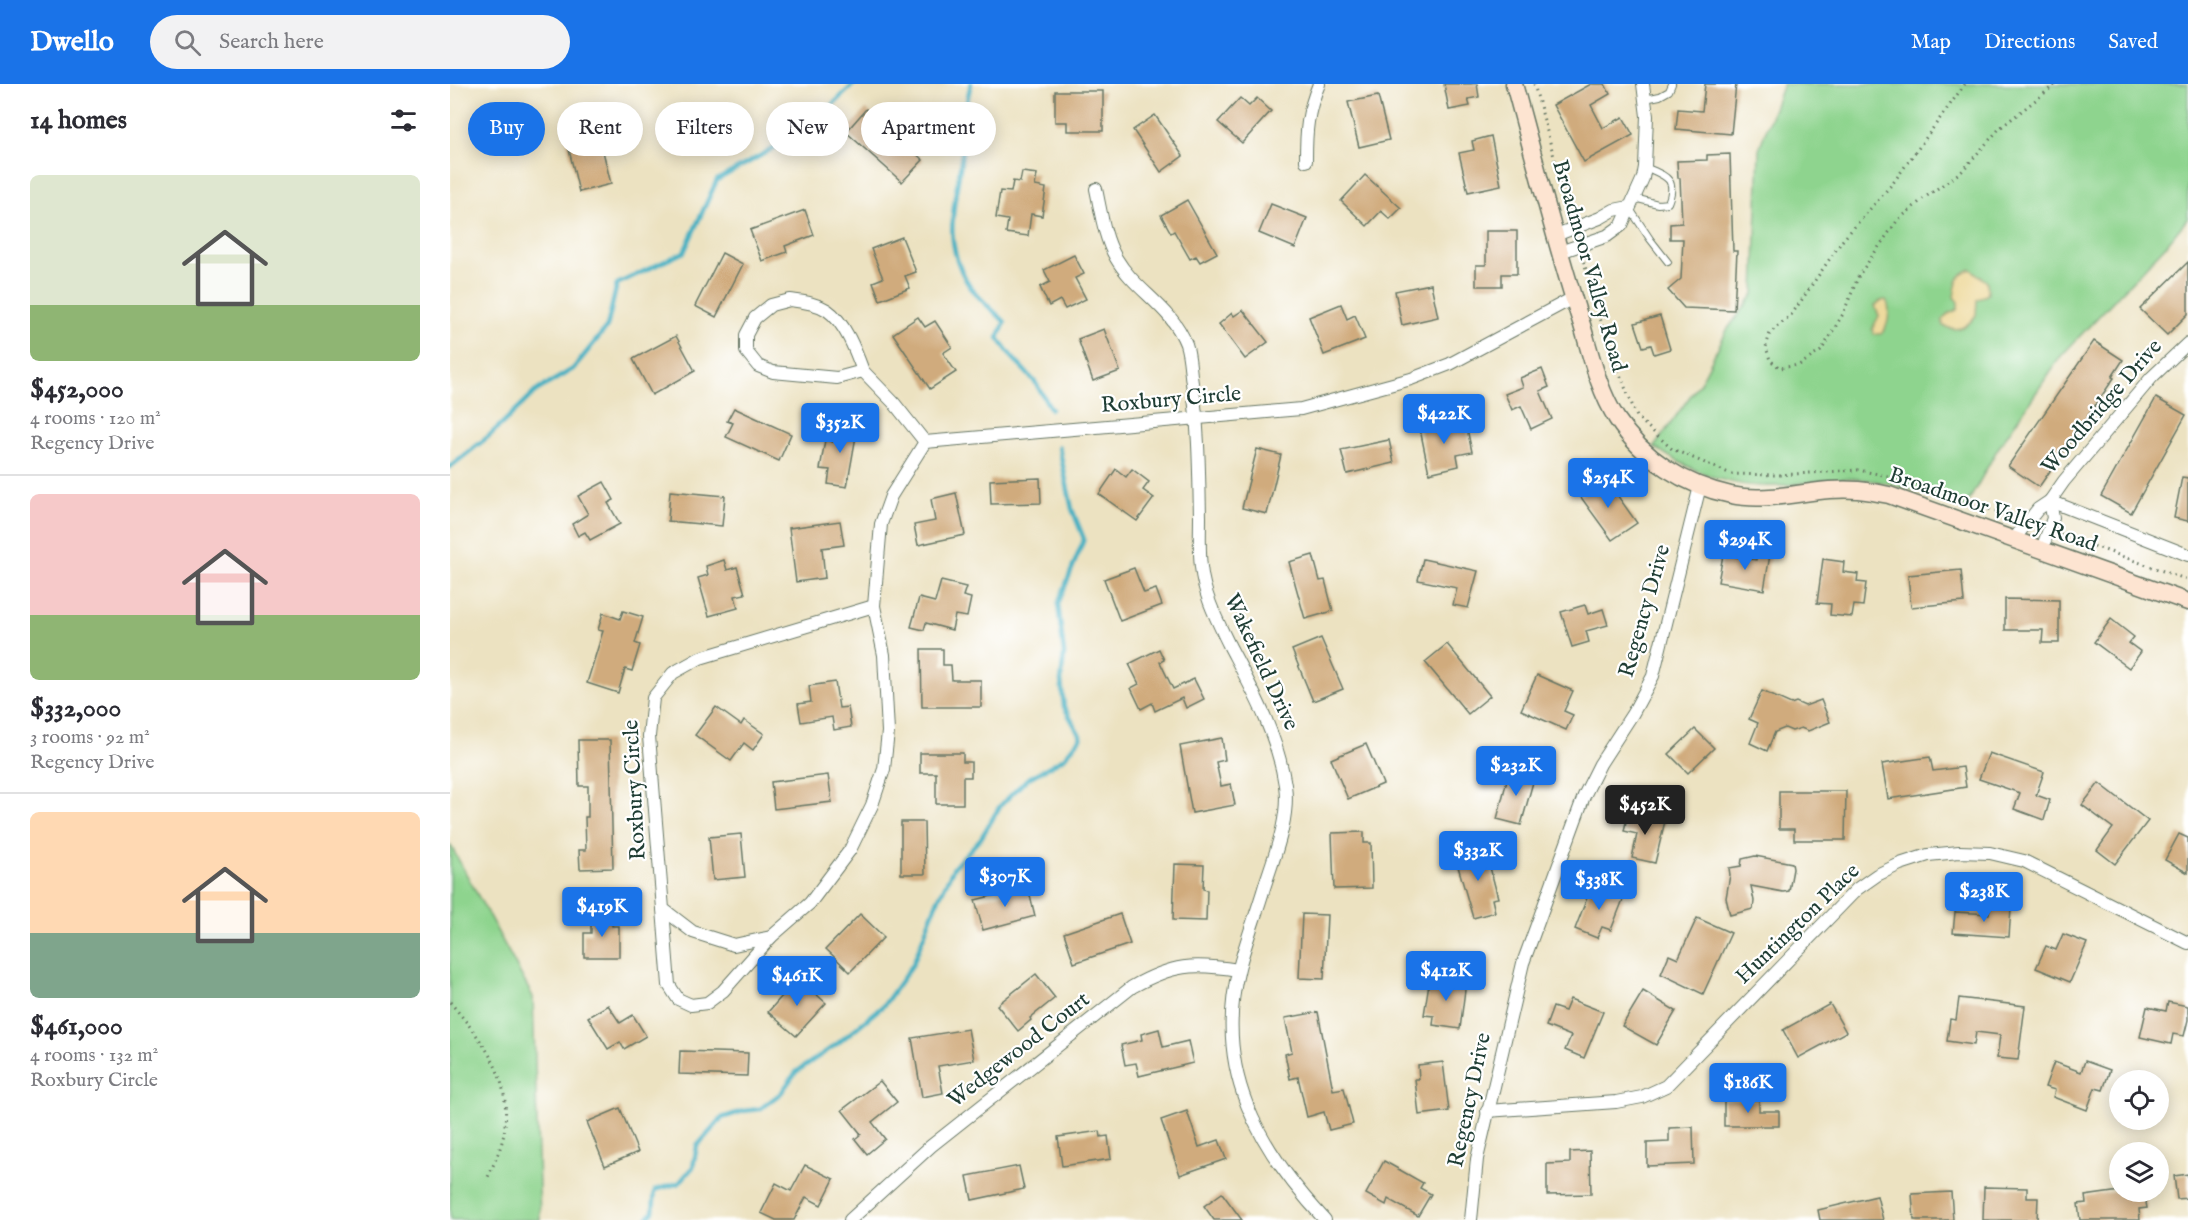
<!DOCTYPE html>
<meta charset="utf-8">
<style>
body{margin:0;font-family:"IM FELL English",serif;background:#f2f2f3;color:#2b2b33;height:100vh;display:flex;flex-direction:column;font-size:22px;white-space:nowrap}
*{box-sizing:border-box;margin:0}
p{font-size:20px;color:#7c7c81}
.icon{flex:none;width:33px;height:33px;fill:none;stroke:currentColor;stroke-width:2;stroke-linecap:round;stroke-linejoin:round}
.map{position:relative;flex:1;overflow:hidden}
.details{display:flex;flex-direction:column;background:#fff;width:450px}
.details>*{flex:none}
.guide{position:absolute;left:18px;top:18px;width:570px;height:54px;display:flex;gap:12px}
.fabs{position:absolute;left:1659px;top:986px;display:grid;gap:12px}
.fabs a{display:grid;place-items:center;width:60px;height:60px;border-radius:50%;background:#fff;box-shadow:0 3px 15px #0003;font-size:30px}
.price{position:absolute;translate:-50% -51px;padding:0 14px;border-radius:6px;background:#1a73e8;color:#fff;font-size:20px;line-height:39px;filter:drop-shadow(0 2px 3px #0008)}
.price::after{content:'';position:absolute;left:50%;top:36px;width:18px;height:14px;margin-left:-9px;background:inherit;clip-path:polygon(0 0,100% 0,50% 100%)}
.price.selected{background:#222;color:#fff}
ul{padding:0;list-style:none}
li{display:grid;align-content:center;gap:12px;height:318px;padding:0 30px}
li+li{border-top:2px solid #e1e1e2}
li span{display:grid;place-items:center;height:186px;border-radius:9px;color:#555}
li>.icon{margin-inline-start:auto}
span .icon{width:108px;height:108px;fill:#fffc;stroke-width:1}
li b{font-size:26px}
h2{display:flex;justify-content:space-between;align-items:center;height:72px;padding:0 30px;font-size:26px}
.chip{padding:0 21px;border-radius:27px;background:#fff;box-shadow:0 3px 15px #0003;font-size:21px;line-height:54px}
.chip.selected{background:#1a73e8;color:#fff}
header{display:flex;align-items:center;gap:36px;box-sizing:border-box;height:84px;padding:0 30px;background:#1a73e8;color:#fff}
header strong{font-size:28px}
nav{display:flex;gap:33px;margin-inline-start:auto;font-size:21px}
.search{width:420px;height:54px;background:#f2f2f3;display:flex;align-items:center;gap:15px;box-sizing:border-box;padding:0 21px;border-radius:33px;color:#7c7c81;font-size:22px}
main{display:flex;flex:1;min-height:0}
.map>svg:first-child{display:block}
.green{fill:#8ed48e;stroke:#568861;stroke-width:1.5}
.sand{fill:#eeda9e;stroke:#868c69;stroke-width:1.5}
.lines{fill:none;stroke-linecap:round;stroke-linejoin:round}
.stream{stroke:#44b0c2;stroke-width:4.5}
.building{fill:#d0ab7d}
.lane-casing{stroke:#677765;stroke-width:8}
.street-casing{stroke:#677765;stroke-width:14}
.secondary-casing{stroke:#677765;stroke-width:19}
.path{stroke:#677765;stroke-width:3;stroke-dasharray:1.5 4.5;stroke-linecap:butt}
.lane{stroke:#fff;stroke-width:6}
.street{stroke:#fff;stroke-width:12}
.secondary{stroke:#fde4d1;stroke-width:16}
.labels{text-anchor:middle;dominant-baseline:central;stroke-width:4.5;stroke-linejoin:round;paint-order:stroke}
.street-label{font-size:22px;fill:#1f3d34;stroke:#fff}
</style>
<header>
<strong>Dwello</strong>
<div class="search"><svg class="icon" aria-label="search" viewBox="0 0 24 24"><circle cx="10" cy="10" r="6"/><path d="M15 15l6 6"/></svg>Search here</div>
<nav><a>Map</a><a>Directions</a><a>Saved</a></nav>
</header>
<main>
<section class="details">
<h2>14 homes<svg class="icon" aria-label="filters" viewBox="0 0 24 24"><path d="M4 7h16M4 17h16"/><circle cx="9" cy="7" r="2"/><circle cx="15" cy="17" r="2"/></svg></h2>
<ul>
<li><span style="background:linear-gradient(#dfe7d0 70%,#8fb573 0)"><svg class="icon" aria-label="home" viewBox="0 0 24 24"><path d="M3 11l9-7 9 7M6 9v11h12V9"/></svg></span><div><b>$452,000</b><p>4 rooms · 120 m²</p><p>Regency Drive</p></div></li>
<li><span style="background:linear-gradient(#f6c9c9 65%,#8fb573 0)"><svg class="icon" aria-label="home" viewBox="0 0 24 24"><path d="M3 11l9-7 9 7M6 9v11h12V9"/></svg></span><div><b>$332,000</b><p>3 rooms · 92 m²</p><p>Regency Drive</p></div></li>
<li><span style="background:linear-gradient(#ffd9b3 65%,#7fa58c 0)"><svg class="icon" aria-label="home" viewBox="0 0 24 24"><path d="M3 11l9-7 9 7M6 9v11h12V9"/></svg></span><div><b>$461,000</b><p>4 rooms · 132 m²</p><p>Roxbury Circle</p></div></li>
</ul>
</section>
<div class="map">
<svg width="1738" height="1136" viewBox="0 0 1738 1136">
<rect width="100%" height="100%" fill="#fff"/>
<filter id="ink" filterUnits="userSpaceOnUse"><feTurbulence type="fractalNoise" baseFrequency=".0167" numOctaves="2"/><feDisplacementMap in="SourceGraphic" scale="12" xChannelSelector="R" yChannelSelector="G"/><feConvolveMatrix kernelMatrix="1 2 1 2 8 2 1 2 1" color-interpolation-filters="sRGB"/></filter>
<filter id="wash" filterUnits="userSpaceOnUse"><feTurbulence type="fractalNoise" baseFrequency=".008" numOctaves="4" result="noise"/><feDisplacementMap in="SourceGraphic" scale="24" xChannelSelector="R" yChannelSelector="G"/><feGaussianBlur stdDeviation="1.35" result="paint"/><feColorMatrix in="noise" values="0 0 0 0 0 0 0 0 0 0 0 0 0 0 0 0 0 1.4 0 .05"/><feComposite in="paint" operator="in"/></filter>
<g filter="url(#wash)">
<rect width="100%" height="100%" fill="#ece2c1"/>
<g class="green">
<path d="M1333,0H1738V134L1718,159L1611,272L1547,366L1515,424C1481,411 1447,399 1410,395C1386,392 1360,399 1337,401C1286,407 1246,390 1204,363L1251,297L1277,246L1304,210L1309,65Z"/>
<polygon points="0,760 83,913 90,1136 0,1136"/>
</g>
<g class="sand">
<path d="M1521,185L1537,198L1538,210L1527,216L1526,231C1517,244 1508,248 1493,242C1491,230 1500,230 1508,225V218L1504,213C1506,200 1507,190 1521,185Z"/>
<path d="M1436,216C1441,225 1439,243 1431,250H1424L1422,245L1429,232L1425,222L1430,217Z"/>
</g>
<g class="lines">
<g class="stream">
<path d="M521,0C513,26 515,51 511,77C505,122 492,155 517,198C526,213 543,226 555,238L548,254L562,273L585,298L601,325"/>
<polyline points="0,383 39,352 86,307 123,285 157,243 167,200 234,168 267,96 356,46 404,0"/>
<polyline points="196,1136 203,1127 205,1106 229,1099 243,1083 247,1062 272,1034 293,1027 310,1025 331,1009 346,988 387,960 434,921 463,880 486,820 504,783 531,754 550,722 577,695 614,674 631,653 614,623 611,597 614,570 608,520 634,455 622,425 609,363"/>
</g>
</g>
<g id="blocks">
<g class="building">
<polygon points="994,0 1027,0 1029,13 1018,15 1020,22 999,26"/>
<polygon points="1141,0 1155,0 1160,10 1141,21 1153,44 1173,33 1183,51 1134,78 1103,21"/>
<polygon points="1255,0 1286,0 1281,50 1226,45 1228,25 1252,27"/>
<polygon points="605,7 653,7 653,47 617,47 617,38 605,38"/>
<polygon points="928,12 939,56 909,63 898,18"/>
<polygon points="790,14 799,22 807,14 821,27 792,59 768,38"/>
<polygon points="416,25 473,76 452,98 396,48"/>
<polygon points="705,31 733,72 711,88 683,46"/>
<polygon points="153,32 160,57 151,59 161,100 129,108 115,49 132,45 131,38"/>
<polygon points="1041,52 1051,101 1018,108 1009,69 1024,66 1022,57"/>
<polygon points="1280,70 1283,167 1287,167 1284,226 1234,224 1218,206 1231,195 1233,155 1220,155 1220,140 1232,139 1230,94 1228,94 1227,77 1257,76 1257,71"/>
<polygon points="572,88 587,90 585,102 596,104 592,132 581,130 578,152 556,149 558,136 546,134 550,107 561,108 563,97 570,98"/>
<polygon points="915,91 951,124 940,135 931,127 917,142 891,117"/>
<polygon points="737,116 767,169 750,178 746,172 740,175 724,147 721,149 711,131"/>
<polygon points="821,120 857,134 845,164 809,149"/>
<polygon points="355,126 364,151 335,162 337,168 312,177 300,146"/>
<polygon points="1036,147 1067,147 1067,190 1052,190 1052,202 1026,202 1026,181 1036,181"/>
<polygon points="452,153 466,188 455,192 460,204 430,216 423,198 433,194 421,165"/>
<polygon points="272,169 293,180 266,233 245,222"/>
<polygon points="624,171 634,190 625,194 636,215 615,225 610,216 599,222 590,203 600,198 594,186"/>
<polygon points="1738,178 1738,230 1717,251 1690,225"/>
<polygon points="981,200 988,233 952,241 945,207"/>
<polygon points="891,220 897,235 905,231 915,255 874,271 859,233"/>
<polygon points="793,226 818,258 795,275 769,240 782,229 784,232"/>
<polygon points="1210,232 1220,265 1204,270 1201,261 1193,263 1185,239"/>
<polygon points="468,233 475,243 485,237 502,263 493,269 506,288 480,305 443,250"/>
<polygon points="654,245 670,287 643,297 628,255"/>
<polygon points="226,252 245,287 202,311 183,275"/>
<polygon points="1644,257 1673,276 1662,293 1664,294 1589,403 1558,382"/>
<polygon points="1092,285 1099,303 1090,307 1102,335 1081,345 1071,322 1062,326 1055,310 1073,303 1070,294"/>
<polygon points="1706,314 1736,331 1681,429 1651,412"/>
<polygon points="284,324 341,350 329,377 276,353 283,339 277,337"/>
<polygon points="989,336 991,345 1016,340 1022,368 1007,371 1009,382 979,389 969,340"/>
<polygon points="387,338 408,341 397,403 378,400 380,386 370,385 375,356 383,358"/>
<polygon points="939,356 944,379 897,390 891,366"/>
<polygon points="807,365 831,371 817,430 792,424"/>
<polygon points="666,385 676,393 682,385 699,398 693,406 704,414 687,437 649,410"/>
<polygon points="1732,393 1738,394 1738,437 1724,434"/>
<polygon points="590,394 591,419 541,420 540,396"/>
<polygon points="1155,394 1187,439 1162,456 1130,412"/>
<polygon points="154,398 164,416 158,419 170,440 140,456 135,448 128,452 122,440 138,430 128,412"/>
<polygon points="220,407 275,412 272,442 218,437"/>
<polygon points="506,409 515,451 468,461 464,441 485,437 481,415"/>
<polygon points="390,437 394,461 372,464 375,494 346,498 339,444"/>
<polygon points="1307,469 1320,471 1314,506 1268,498 1273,471 1306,476"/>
<polygon points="863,471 870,497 875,496 883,527 855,535 839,478"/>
<polygon points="973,475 1028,487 1018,524 1003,521 1007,504 968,496"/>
<polygon points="1373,475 1394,478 1393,488 1408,490 1407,498 1416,499 1413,522 1404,521 1402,533 1380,531 1381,520 1367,519"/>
<polygon points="274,476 277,486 287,483 295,510 285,512 288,524 259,532 248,494 258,491 256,482"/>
<polygon points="684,484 694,509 706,505 712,521 670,537 654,495"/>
<polygon points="1511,486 1514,518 1461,523 1458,491"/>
<polygon points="491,497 516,503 513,512 521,514 517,533 505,531 502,546 476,539 474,546 461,543 469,514 485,518"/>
<polygon points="1555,515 1609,516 1609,559 1592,559 1593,546 1555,546"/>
<polygon points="1135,521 1138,530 1153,525 1158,541 1136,547 1139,558 1122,563 1111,528"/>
<polygon points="173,527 193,533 185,559 190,561 182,587 175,585 168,609 137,599 153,547 148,546 153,529 170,535"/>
<polygon points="1661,535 1684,553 1679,559 1691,568 1679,584 1644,558"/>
<polygon points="871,554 893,605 863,617 842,566"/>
<polygon points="997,560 1040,612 1018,630 975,578"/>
<polygon points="471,565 493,565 493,581 501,581 502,596 531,596 531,623 472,623"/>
<polygon points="709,565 714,576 710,578 723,605 744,595 754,615 736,624 732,614 705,627 702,619 691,625 681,604 689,600 679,580"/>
<polygon points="1087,591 1123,607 1114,627 1123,631 1116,646 1071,626"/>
<polygon points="385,598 389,624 398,623 401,643 384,646 382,633 351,638 348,620 361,618 359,602"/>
<polygon points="1312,607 1341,620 1346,618 1355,622 1371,616 1380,638 1358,647 1351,644 1342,647 1335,644 1325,648 1317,667 1300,659 1308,639 1299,635"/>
<polygon points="266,623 291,641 294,636 314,650 303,666 294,659 281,677 245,651"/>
<polygon points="1245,645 1264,664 1238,689 1219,670"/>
<polygon points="772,654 775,676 766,678 771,702 781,700 785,721 742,729 730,662"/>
<polygon points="128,656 160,656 163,784 130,785 129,766 136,766 135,733 138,733 138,702 129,702"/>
<polygon points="916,660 933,700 898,715 881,675"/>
<polygon points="470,669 513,669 513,678 521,678 521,693 513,693 513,720 486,720 486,689 470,689"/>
<polygon points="1539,669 1594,688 1586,711 1600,716 1594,736 1564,725 1570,709 1529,695"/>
<polygon points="1480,673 1483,687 1513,683 1516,703 1438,715 1432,680"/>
<polygon points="1060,684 1085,691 1071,741 1047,735"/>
<polygon points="378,691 382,718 324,725 321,698"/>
<polygon points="1649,699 1698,737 1665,780 1647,766 1663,744 1632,721"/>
<polygon points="1329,707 1396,707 1395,756 1344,756 1344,745 1329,745"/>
<polygon points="1178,729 1215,737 1205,779 1182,774 1187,750 1174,747"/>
<polygon points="451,738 474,738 475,790 451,790"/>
<polygon points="914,748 914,759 921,759 922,804 884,805 882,749"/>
<polygon points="291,750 295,793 263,796 259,753"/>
<polygon points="1729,750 1738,754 1738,789 1715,776"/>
<polygon points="1035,764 1048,814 1042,815 1045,828 1023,834 1005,772"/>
<polygon points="1305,772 1342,779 1343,785 1339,807 1333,808 1301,802 1304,817 1303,825 1280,831 1276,814 1280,791 1279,784 1291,782 1292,775"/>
<polygon points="725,780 754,781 753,805 757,806 756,837 723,836"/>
<polygon points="1142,801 1174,813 1161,846 1152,843 1147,854 1125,845"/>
<polygon points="578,803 585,832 533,846 525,816"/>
<polygon points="1540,822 1561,823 1559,853 1503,849 1505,828 1539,830"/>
<polygon points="410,830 434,853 400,888 376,865"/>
<polygon points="670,830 680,860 624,879 614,849"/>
<polygon points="852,830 877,831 874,895 849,894"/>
<polygon points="141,831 162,831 162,842 169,842 169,873 134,873 134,849 141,849"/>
<polygon points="1247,834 1281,849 1253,910 1211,890 1219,871 1228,875"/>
<polygon points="1613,850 1637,859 1620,898 1586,884 1596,862 1606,866"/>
<polygon points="586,890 605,914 580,934 581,936 568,947 547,921"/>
<polygon points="980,893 1016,898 1010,945 983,941 984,932 974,931"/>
<polygon points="348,894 376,919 346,952 318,928"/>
<polygon points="1193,907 1226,927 1206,961 1172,942"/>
<polygon points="1509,914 1575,922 1568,976 1547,974 1550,951 1526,948 1524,961 1497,957 1500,935 1506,936"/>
<polygon points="1120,915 1153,928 1134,974 1115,966 1121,952 1096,942 1103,923 1115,927"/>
<polygon points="1718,918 1738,922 1738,936 1734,952 1723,950 1721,960 1690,953 1697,923 1716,927"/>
<polygon points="1380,920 1396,948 1348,974 1333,946"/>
<polygon points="158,921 170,939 183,931 196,952 174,965 170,958 158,965 138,933"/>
<polygon points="868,928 883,1006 894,1004 903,1040 879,1046 874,1028 857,1033 848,993 840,995 835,970 842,968 835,934"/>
<polygon points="518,945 524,976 488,982 493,1009 472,1013 462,954"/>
<polygon points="709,945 713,963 738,957 743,979 689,992 686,979 675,981 671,961 692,956 691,950"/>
<polygon points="230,967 298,969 297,992 229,990"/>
<polygon points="1635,977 1660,986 1653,1006 1645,1004 1637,1026 1603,1013 1605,1006 1595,1003 1604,978 1631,988"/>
<polygon points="993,978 999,1027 969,1031 965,995 969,995 968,981"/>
<polygon points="430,997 447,1018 422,1038 435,1055 417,1070 405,1055 411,1050 392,1026"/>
<polygon points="1274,1016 1309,1016 1309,1027 1329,1027 1329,1042 1274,1042"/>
<polygon points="170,1024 188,1068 155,1082 137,1038"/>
<polygon points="737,1027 749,1063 769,1056 776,1075 730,1091 711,1036"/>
<polygon points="1243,1043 1244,1080 1197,1082 1197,1059 1219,1058 1219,1044"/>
<polygon points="650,1047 651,1053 658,1052 661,1075 612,1082 608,1053"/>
<polygon points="1140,1067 1141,1110 1097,1111 1097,1080 1120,1079 1120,1068"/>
<polygon points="934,1077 973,1099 970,1104 981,1110 968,1132 938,1115 936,1121 916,1110"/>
<polygon points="355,1081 384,1095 371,1121 356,1113 344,1136 326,1136 311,1129 326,1099 341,1107"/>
<polygon points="569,1082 574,1105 522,1116 517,1092"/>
<polygon points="1738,1090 1738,1114 1727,1115 1724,1092"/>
<polygon points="1534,1103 1577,1104 1577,1114 1588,1114 1587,1136 1533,1136"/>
<polygon points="1670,1107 1694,1107 1697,1124 1689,1125 1690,1136 1630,1136 1628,1120 1636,1119 1635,1112"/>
<polygon points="1501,1108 1503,1136 1464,1136 1462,1110"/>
<polygon points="772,1109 792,1136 764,1136 754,1122"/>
<polygon points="1427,1112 1433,1136 1370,1136 1368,1126"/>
</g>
</g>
</g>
<g filter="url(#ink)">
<use href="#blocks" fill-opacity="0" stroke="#677765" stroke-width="1.5"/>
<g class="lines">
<defs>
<g id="lane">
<polyline points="1195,15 1210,12 1219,7 1222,0"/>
<path d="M1184,114L1208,120L1218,119C1228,94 1215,92 1195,83"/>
<polyline points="1180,125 1200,155 1218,178"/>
</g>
<g id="street">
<path d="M856,77C856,46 857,29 869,0"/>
<path d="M646,105C651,128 654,153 666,174C685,207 722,223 736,260C740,272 740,287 742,299C749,343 749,388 750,433C750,449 749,467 751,483C754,512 767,536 779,561C803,607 827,649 835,701C840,735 824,772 814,804C806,831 796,857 789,884C763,986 808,1064 875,1136"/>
<polyline points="1106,151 1150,134 1164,126 1179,123"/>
<polyline points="1110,168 1157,152 1172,141 1193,94 1195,83 1197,32 1193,0"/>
<path d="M340,216C353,218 366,219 377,226C395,238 406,268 413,287L387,294L323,288L308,282L296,267V251L305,234L321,221Z"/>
<polyline points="413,287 444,319 475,358"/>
<polyline points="1600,417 1738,471"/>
<polyline points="1564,455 1588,425 1600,417 1614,397 1702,293 1738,259"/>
<polyline points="1592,465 1603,434 1600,417"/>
<polygon points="424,522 434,571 438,648 434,685 422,721 400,766 360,819 321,853 284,861 243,848 213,825 199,652 203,614 223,589 250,574"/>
<polyline points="424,522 431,440 441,412 475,358 851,325 961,295 1000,280 1123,214"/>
<polyline points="213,825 219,901 228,915 241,921 257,919 273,907 321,853"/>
<polyline points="1037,1027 1166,1018 1192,1013 1216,1002 1407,805 1427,791 1450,780 1478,771 1509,768 1540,769 1574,777 1738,859"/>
<path d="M400,1136L481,1062L682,903C723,880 743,879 788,886"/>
<polyline points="1021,1136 1027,1075 1073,879 1134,712 1150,680 1183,629 1203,592 1250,402"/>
</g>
<path id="secondary" d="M1064,0C1086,80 1106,162 1132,241C1141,272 1149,307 1167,335C1193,375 1234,401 1281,411C1323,420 1365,402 1408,406C1418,407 1429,409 1439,411L1738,518"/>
</defs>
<use href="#lane" class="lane-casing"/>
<use href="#street" class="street-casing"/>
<use href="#secondary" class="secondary-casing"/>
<g class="path">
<polyline points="1084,0 1120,131"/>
<polyline points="1515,0 1443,99 1392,157 1342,230 1320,249 1316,263 1320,276 1330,284 1349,281 1371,267 1393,230 1409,191 1447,137 1474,114 1512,87 1550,44 1606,0"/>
<polyline points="1132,172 1157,258 1187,333 1222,365 1281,390 1329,391 1408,386 1453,395 1564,434"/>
<polyline points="1610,450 1738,496"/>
<path d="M0,918C31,956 60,988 55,1041C54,1059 45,1077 38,1093"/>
</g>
<use href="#lane" class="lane"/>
<use href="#street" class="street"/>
<use href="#secondary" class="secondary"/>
</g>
</g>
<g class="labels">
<g class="street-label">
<text transform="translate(1139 182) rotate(74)">Broadmoor Valley Road</text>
<text transform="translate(721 316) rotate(-5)">Roxbury Circle</text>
<text transform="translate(1652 323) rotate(-49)">Woodbridge Drive</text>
<text transform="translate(1543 426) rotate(19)">Broadmoor Valley Road</text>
<text transform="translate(1195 527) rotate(-74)">Regency Drive</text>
<text transform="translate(811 578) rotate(65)">Wakefield Drive</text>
<text transform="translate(185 706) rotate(-93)">Roxbury Circle</text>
<text transform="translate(1348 840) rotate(-44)">Huntington Place</text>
<text transform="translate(569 966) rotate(-38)">Wedgewood Court</text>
<text transform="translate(1020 1016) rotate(-78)">Regency Drive</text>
</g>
</g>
</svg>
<div class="fabs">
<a><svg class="icon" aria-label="locate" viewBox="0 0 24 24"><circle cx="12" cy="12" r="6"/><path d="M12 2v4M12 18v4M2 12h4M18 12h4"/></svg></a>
<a><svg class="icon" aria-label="layers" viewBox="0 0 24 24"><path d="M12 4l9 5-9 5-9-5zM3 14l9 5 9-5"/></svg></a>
</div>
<b class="price" style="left:994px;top:361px">$422K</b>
<b class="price" style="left:390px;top:370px">$352K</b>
<b class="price" style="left:1158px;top:425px">$254K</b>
<b class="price" style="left:1295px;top:487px">$294K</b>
<b class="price" style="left:1066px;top:713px">$232K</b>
<b class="price selected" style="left:1195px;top:752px">$452K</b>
<b class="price" style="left:1028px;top:798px">$332K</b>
<b class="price" style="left:555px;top:824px">$307K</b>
<b class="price" style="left:1149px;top:827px">$338K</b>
<b class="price" style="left:1534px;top:839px">$238K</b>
<b class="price" style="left:152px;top:854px">$419K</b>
<b class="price" style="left:996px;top:918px">$412K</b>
<b class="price" style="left:347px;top:923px">$461K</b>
<b class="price" style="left:1298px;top:1030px">$186K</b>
<div class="guide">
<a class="chip selected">Buy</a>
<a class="chip">Rent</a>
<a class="chip">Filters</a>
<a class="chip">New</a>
<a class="chip">Apartment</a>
</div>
</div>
</main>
